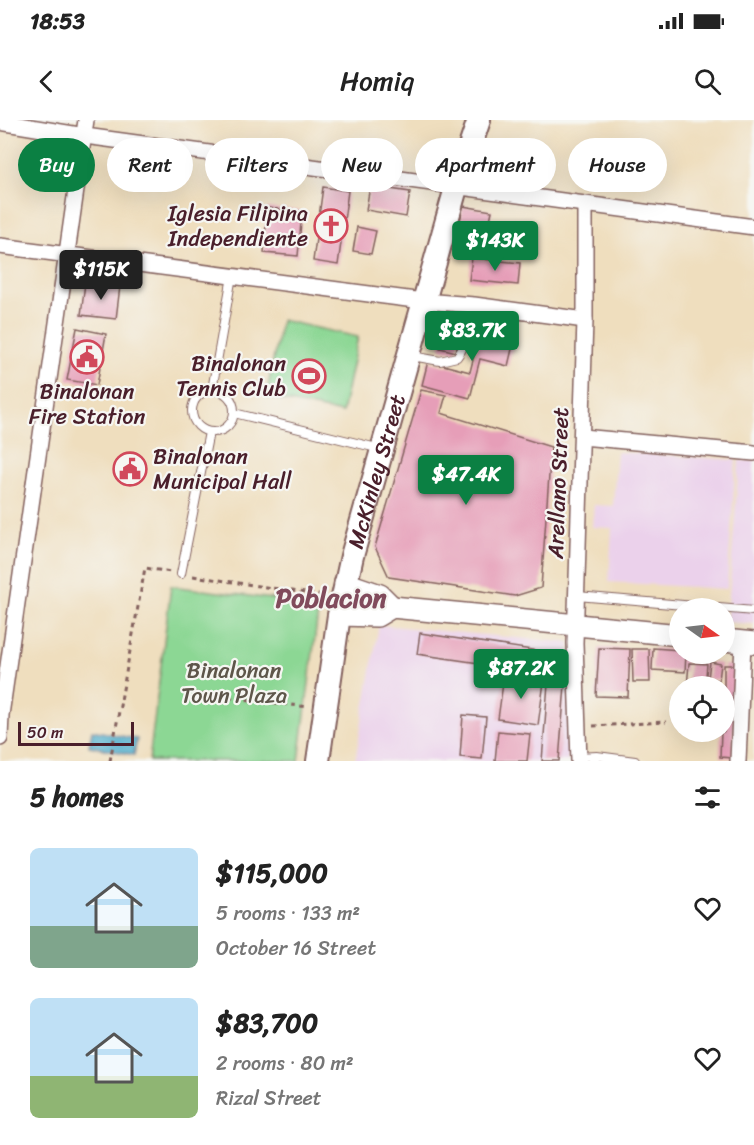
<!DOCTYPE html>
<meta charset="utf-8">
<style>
body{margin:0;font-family:Sriracha,sans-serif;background:#f2f2f2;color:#222;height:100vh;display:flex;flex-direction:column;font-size:22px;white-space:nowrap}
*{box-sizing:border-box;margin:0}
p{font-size:20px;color:#767676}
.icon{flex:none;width:33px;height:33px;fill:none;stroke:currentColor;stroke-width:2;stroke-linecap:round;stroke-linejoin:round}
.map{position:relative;height:641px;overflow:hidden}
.sheet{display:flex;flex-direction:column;background:#fff;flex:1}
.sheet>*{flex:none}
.hud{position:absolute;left:18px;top:18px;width:718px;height:54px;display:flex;gap:12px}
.needle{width:39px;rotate:104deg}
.tools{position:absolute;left:669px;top:478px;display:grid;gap:12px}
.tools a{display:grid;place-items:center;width:66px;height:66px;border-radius:50%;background:#fff;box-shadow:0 6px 24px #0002;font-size:30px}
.scale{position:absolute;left:18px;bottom:15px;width:116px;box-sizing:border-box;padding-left:6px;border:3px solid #4a1f2b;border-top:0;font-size:16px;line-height:21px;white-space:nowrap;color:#4a1f2b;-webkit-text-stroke:4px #f6f6f2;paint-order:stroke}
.price{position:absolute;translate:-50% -51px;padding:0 14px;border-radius:6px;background:#0b8043;color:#fff;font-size:20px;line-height:39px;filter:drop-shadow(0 2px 3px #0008)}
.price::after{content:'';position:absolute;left:50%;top:36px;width:18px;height:14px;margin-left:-9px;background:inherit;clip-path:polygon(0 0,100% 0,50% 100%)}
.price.active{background:#222;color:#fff}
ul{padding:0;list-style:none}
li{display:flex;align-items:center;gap:18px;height:150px;padding:0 30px}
li span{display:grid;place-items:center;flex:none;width:168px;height:120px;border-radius:9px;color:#555}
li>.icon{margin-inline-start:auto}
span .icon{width:72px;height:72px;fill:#fffc;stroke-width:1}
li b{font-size:26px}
h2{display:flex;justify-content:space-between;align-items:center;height:72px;padding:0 30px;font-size:26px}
.pill{padding:0 21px;border-radius:27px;background:#fff;box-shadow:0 6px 24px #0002;font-size:21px;line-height:54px}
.pill.active{background:#0b8043;color:#fff}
.status{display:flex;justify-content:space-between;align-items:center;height:42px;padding:0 30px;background:#fff;direction:ltr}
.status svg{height:16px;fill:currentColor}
header{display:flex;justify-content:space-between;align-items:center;height:78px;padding:0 30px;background:#fff;font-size:27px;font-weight:600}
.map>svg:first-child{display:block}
.built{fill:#ebd1eb}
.green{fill:#8cd794;stroke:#6b7b60;stroke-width:1.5}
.water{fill:#49aac9;stroke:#4a647a;stroke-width:1.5}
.building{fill:#e69eb8}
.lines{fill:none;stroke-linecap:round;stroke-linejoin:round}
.service-casing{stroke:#84625e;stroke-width:10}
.minor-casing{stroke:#84625e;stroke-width:18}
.secondary-casing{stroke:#84625e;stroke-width:24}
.primary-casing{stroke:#84625e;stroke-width:26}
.path{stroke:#84625e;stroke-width:3;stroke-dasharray:4.5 4.5;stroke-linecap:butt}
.service{stroke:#fff;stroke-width:8}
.minor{stroke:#fff;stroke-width:15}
.secondary{stroke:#fff;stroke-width:21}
.primary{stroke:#fff;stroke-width:22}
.labels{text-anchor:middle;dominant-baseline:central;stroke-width:4.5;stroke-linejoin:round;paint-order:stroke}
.poi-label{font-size:22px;fill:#4a1f2b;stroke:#f6f6f2;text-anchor:end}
.street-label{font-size:22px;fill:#4a1f2b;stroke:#f6f6f2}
.park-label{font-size:22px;fill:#5e564a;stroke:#f6f6f2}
.quarter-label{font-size:26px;font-weight:bold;fill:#814b5c;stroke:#f6f6f2}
</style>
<div class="status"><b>18:53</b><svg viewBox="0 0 49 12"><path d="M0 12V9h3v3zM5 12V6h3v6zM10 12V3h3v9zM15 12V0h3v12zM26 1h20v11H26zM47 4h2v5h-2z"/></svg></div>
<header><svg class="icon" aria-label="back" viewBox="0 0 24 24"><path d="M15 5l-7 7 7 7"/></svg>Homiq<svg class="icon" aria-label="search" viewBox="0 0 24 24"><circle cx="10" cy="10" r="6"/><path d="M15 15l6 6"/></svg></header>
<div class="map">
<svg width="754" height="641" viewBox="0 0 754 641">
<rect width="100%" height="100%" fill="#f6f6f2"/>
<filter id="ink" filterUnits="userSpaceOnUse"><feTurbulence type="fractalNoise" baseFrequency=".0167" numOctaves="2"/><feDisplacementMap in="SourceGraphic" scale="12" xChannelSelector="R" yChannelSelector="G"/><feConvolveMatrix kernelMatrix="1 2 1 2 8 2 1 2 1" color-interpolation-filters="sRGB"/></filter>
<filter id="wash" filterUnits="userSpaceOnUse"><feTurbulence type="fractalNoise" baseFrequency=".008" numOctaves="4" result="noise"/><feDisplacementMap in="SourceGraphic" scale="24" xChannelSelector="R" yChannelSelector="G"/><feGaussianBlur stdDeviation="1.35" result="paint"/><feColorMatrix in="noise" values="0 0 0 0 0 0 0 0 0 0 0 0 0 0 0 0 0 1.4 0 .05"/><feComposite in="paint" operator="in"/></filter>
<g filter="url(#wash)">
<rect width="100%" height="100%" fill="#efdebe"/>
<g class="built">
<polygon points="617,332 736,340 727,469 609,462 612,408 592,407 594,385 613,386"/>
<polygon points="739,340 754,341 754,504 727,502"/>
<polygon points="379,505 570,523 568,641 355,641"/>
</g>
<g class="green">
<polygon points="281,200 358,217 342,293 266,277"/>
<polygon points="171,466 319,485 299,641 149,641"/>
</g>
<polygon class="water" points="92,610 137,619 134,635 89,626"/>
<g id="blocks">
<g class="building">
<polygon points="370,66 410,72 406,97 366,90"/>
<polygon points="323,67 348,71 338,145 313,141"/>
<polygon points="463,86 492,91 485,123 457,117"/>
<polygon points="267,88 302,91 298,136 264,133"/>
<polygon points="357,107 376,111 371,134 353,131"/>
<polygon points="472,138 520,143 518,165 469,160"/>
<polygon points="85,163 120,166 116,199 81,195"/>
<polygon points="447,200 463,204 456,232 440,228"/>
<polygon points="482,204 516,212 508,246 480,239 470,278 422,265 428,241 470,252"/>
<polygon points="77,208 106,214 97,265 67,260"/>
<polygon points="421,270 446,275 441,293 551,327 541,468 515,476 389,457 375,427"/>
<polygon points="420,513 546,532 542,552 417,534"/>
<polygon points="599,528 630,529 628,577 596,576"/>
<polygon points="653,528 680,530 680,534 686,534 685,552 652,550"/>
<polygon points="632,529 649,529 650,562 633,562"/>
<polygon points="710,542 721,544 719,560 708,559"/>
<polygon points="689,543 707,544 705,567 687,567"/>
<polygon points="724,545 736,545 733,638 720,637 721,612 724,612"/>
<polygon points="504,556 544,562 538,605 498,599"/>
<polygon points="548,564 565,565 559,641 542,641"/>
<polygon points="463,595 486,597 482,639 460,637"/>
<polygon points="498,611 530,614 527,641 495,641"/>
</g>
</g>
</g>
<g filter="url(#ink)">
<use href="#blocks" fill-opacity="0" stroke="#84625e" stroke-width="1.5"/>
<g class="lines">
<defs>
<g id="service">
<path d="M412,236L440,241L457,237C468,223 470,202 474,185"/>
<polyline points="212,270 232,156"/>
<circle cx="213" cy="291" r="21"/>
<polyline points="234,293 381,329"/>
<polyline points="181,454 209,312"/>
<polyline points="577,476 754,491"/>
<polyline points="579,637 597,636 635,641"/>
</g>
<g id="minor">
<polyline points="0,2 85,16 754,107"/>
<polyline points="0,126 423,181 474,185 585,200"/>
<polyline points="582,317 754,333"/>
<polyline points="0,618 1,595 86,0"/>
<polyline points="579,641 575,523 585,200 585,86"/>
<polyline points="738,641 743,522"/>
</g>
<g id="secondary">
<polyline points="345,463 380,475 392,487"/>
<polyline points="339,495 377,496 392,487 680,515"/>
<polyline points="724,520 754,523"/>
</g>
<g id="primary">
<path id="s1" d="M318,641L339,495L352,436L456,68L479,0"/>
</g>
</defs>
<use href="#service" class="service-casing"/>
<use href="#minor" class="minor-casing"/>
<use href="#secondary" class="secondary-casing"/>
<use href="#primary" class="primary-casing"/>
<g class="path">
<polyline points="193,456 325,476"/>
<polyline points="193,573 308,587"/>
<polyline points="593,606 666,602"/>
<polyline points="110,641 145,448 171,452"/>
</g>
<use href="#service" class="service"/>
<use href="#minor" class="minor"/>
<use href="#secondary" class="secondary"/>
<use href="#primary" class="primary"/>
</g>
</g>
<defs>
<symbol id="church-ring" viewBox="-11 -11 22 22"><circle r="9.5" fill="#f6f6f2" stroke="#d1495b" stroke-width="1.5"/><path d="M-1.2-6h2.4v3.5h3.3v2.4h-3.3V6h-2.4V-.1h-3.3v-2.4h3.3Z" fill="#d1495b"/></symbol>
<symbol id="civic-ring" viewBox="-11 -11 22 22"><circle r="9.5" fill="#f6f6f2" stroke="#d1495b" stroke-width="1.5"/><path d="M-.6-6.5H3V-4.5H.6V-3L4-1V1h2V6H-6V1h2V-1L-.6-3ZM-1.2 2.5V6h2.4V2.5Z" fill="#d1495b"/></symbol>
<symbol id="stadium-ring" viewBox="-11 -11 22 22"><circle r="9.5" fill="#f6f6f2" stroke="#d1495b" stroke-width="1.5"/><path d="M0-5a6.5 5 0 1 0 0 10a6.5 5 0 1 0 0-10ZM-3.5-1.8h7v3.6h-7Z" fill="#d1495b"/></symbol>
</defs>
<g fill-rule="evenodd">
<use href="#church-ring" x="312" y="87" width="38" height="38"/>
<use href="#civic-ring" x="68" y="218" width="38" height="38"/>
<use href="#stadium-ring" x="290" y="237" width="38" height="38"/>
<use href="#civic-ring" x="111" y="330" width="38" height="38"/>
</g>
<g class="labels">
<g class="poi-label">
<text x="308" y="93">Iglesia Filipina<tspan x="308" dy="25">Independiente</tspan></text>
<text x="286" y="243">Binalonan<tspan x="286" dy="25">Tennis Club</tspan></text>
<text x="87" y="271" text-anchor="middle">Binalonan<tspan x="87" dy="25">Fire Station</tspan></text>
<text x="153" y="336" text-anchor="start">Binalonan<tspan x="153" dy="25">Municipal Hall</tspan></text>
</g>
<g class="street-label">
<text stroke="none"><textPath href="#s1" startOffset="296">McKinley Street</textPath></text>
<text transform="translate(558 363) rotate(-88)">Arellano Street</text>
</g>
<g class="park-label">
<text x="234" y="550">Binalonan<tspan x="234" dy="25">Town Plaza</tspan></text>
</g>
<g class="quarter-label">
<text x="331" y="478">Poblacion</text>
</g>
</g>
</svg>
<div class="tools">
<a><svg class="needle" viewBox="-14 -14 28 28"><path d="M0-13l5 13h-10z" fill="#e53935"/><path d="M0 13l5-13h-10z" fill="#767676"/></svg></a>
<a><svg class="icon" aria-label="locate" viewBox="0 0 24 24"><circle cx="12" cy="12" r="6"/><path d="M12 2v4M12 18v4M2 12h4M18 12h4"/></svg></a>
</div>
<div class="scale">50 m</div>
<b class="price" style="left:495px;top:152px">$143K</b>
<b class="price active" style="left:101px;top:181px">$115K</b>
<b class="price" style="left:472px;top:242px">$83.7K</b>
<b class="price" style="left:466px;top:386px">$47.4K</b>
<b class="price" style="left:521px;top:580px">$87.2K</b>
<div class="hud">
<a class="pill active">Buy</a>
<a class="pill">Rent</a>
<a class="pill">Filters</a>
<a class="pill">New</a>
<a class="pill">Apartment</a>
<a class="pill">House</a>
</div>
</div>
<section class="sheet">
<h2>5 homes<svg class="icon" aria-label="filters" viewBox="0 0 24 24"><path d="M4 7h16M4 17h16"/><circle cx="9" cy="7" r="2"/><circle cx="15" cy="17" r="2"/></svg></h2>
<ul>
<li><span style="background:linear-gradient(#bfe0f5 65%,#7fa58c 0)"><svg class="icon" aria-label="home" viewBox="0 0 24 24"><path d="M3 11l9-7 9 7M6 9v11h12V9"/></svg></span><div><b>$115,000</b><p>5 rooms · 133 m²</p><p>October 16 Street</p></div><svg class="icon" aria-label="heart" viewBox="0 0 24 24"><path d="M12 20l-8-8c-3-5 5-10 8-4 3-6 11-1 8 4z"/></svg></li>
<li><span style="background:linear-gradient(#bfe0f5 65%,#8fb573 0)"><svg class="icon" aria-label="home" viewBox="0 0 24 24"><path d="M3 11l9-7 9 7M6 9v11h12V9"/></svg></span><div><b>$83,700</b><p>2 rooms · 80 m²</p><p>Rizal Street</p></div><svg class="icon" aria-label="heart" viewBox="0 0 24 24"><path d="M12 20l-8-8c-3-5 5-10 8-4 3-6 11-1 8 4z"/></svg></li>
</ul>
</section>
